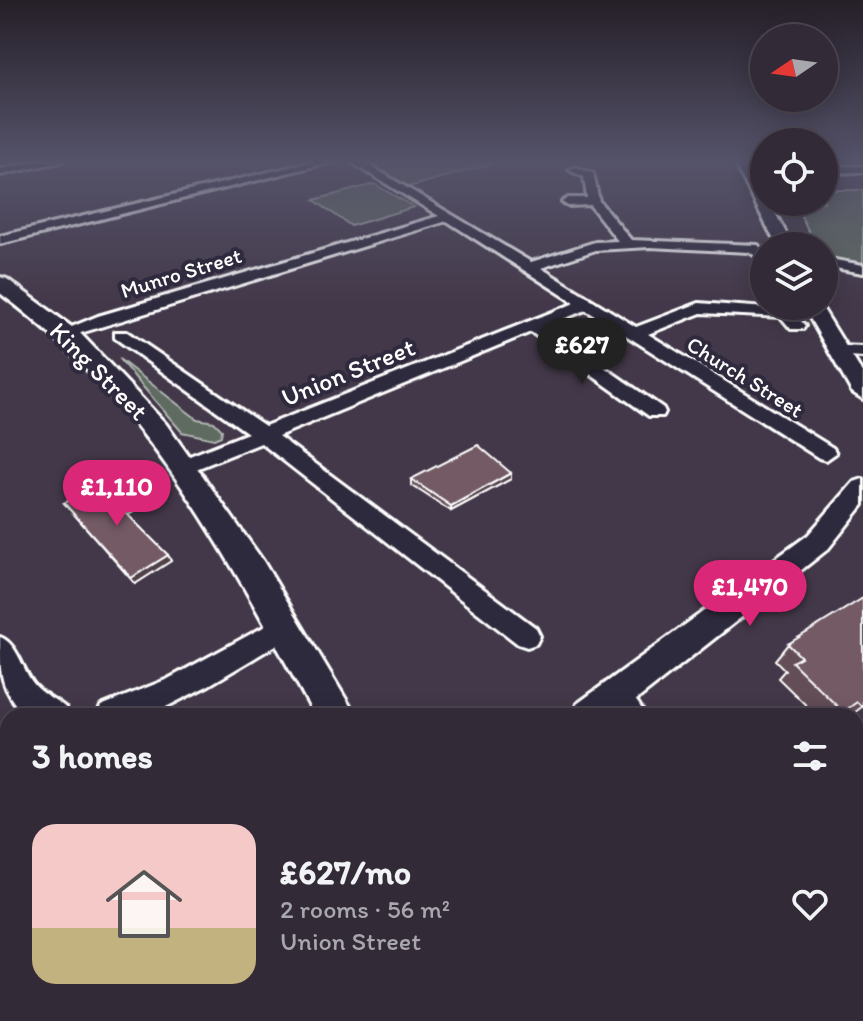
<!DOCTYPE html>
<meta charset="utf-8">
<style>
body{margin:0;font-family:Itim,sans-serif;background:#3d3642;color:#f1f3f6;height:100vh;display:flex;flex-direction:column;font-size:30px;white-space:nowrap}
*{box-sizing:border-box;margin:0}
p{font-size:26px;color:#a8a7ad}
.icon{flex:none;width:44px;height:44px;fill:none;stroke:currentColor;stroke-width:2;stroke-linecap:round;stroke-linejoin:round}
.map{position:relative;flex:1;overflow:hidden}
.sheet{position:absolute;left:0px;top:708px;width:864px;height:314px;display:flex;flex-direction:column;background:#322a37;border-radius:24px 24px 0 0;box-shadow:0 4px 20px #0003,0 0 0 2px #4d4652}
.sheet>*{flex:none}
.needle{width:52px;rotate:257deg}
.fabs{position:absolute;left:750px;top:24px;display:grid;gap:16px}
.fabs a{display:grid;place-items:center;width:88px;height:88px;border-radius:50%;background:#322a37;box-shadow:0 4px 20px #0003,0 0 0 2px #4d4652;font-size:40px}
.price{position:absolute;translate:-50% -68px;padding:0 18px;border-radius:28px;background:#db2777;color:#fff;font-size:26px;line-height:52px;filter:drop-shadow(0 2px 4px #0008)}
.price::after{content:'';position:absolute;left:50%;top:48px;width:24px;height:18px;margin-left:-12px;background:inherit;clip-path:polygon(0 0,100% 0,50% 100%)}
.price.on{background:#222;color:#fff}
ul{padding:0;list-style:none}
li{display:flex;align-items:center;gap:24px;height:200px;padding:0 32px}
li span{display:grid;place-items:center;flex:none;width:224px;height:160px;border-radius:24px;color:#555}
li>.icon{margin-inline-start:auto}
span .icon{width:96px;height:96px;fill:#fffc;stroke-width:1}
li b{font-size:34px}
h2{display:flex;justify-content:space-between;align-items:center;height:96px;padding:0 32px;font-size:34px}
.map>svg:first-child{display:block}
.green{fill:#5e6b61;stroke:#aeb5b0;stroke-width:2}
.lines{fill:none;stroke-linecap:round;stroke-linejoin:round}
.minor-casing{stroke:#fff;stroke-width:6}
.tertiary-casing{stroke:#fff;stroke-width:6}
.secondary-casing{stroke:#fff;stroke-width:6}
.minor{fill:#2f2a3d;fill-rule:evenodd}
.tertiary{fill:#2f2a3d;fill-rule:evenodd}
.secondary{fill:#2f2a3d;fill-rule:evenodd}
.wall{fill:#634d57;stroke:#fff;stroke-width:2}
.shaded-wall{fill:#503f47;stroke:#fff;stroke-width:2}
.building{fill:#735a65;stroke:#fff;stroke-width:2}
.labels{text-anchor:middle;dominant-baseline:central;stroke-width:8;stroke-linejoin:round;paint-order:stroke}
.far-street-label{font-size:22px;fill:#fff;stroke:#2f2a3d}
.street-label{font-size:26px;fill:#fff;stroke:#2f2a3d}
</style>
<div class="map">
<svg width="863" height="1021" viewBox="0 0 863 1021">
<rect width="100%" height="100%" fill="#433849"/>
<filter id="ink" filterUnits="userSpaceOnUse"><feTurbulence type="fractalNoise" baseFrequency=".0125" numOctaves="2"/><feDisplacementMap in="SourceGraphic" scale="16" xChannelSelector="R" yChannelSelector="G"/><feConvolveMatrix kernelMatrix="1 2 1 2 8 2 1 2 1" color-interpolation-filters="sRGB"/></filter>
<g filter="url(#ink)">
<g class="green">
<polygon points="366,161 503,161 409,187"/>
<polygon points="374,184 414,207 351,226 314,200"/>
<polygon points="824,190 863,190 863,265 824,259 824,246 816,246 794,202 824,202"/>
<polygon points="119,359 197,419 214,422 222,430 221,436 214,439 182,432"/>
</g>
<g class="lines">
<defs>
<g id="minor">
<polygon points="40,161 64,161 0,175 0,169"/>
<polygon points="315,161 335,161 0,244 0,236"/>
<polygon points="349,161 362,161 531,262 595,242 618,241 590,205 568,206 562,202 568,198 587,198 584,177 569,170 575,167 593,173 599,201 631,240 758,245 764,251 764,261 749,252 650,247 596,250 541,268 636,327 699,303 792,310 805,326 803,329 791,329 781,317 701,313 648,334 833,448 836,453 826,460 819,458 586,310 545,326 663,408 665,412 663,416 649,416 531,332 278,436 536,628 540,636 536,644 527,647 518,644 261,443 191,471 177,471 174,466 177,461 248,433 115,338 115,332 127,332 265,426 575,303 447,221 71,336 59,336 57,333 98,316 439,216"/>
<polygon points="863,166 863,172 824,173 824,167"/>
<polygon points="745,168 764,169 764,175 741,173 739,171"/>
<polygon points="824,258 863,265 863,273 824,266"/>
<polygon points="840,346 863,347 863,357 834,355 832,351"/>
<polygon points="284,616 293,619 297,627 293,635 209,685 148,716 97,716 101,706 168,679"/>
<path d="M0,637C17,643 22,669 33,683C44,698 65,701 71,716H26C0,690 0,673 0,637Z"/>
<path d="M615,685C629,690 639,702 645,716H612L601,698L605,689Z"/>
</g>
<g id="tertiary">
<polygon points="734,161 747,161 764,193 764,202 769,202 793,246 777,246"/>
<polygon points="803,306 821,306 863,374 863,399 852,392"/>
<polygon points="863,479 863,505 828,549 616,716 572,716 577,704 808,535 854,482"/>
</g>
<g id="secondary">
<path d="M0,277L7,279L80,333L166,424L263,561L356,716H315C226,554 152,406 0,293Z"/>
<polygon points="480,1014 533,1014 536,1021 483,1021"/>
</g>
</defs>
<use href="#minor" class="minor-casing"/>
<use href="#tertiary" class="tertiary-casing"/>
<use href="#secondary" class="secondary-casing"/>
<use href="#minor" class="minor"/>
<use href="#tertiary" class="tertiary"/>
<use href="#secondary" class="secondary"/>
</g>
<g class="wall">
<polygon points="511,473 511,479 451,511 411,485 411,479"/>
<polygon points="108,494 141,500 144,506 128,515 168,555 171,561 135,584 64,503"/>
<polygon points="788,644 863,706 850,716 817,716 778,678 785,670 775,660"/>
</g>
<g class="shaded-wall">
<polygon points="511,473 511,479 451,511 451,506"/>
<polygon points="141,500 144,506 126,516 123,510"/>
<polygon points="168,555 171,561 135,584 131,578"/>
<polygon points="236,1014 245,1014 248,1021 239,1021"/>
</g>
<g class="building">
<polygon points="478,445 511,473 451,506 411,479"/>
<polygon points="99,484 108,494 125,484 141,500 123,510 168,555 131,578 64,503"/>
<polygon points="863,598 863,704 861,706 857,702 843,712 792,662 801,657 788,644"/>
<polygon points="8,823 8,1014 236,1014 239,1021 0,1021 0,828"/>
</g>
</g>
<linearGradient id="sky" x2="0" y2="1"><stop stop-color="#251f28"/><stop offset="0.53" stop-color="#55536a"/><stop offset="1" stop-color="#55536a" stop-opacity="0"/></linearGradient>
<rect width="863" height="304" fill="url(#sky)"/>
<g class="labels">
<g class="far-street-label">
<text transform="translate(181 273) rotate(-17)">Munro Street</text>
<text transform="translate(745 377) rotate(32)">Church Street</text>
</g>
<g class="street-label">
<text transform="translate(99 371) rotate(45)">King Street</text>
<text transform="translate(348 372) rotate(-22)">Union Street</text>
</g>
</g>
</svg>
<div class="fabs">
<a><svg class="needle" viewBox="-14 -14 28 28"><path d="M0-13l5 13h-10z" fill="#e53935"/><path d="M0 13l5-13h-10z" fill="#a8a7ad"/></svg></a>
<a><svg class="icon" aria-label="locate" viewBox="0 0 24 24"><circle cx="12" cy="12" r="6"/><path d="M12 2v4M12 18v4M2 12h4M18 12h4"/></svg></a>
<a><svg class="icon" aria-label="layers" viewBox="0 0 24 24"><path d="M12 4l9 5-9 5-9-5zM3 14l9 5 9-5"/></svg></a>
</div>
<b class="price on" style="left:582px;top:386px">£627</b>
<b class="price" style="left:117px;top:528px">£1,110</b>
<b class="price" style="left:750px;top:628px">£1,470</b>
<section class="sheet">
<h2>3 homes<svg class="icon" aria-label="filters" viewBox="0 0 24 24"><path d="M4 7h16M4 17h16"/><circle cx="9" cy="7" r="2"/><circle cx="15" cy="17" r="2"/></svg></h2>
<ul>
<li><span style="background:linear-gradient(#f6c9c9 65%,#c2b280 0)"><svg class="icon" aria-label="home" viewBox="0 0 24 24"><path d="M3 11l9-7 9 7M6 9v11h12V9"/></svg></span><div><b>£627/mo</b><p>2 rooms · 56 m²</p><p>Union Street</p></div><svg class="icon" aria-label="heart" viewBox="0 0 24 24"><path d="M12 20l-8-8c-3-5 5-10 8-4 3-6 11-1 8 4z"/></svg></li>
</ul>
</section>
</div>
